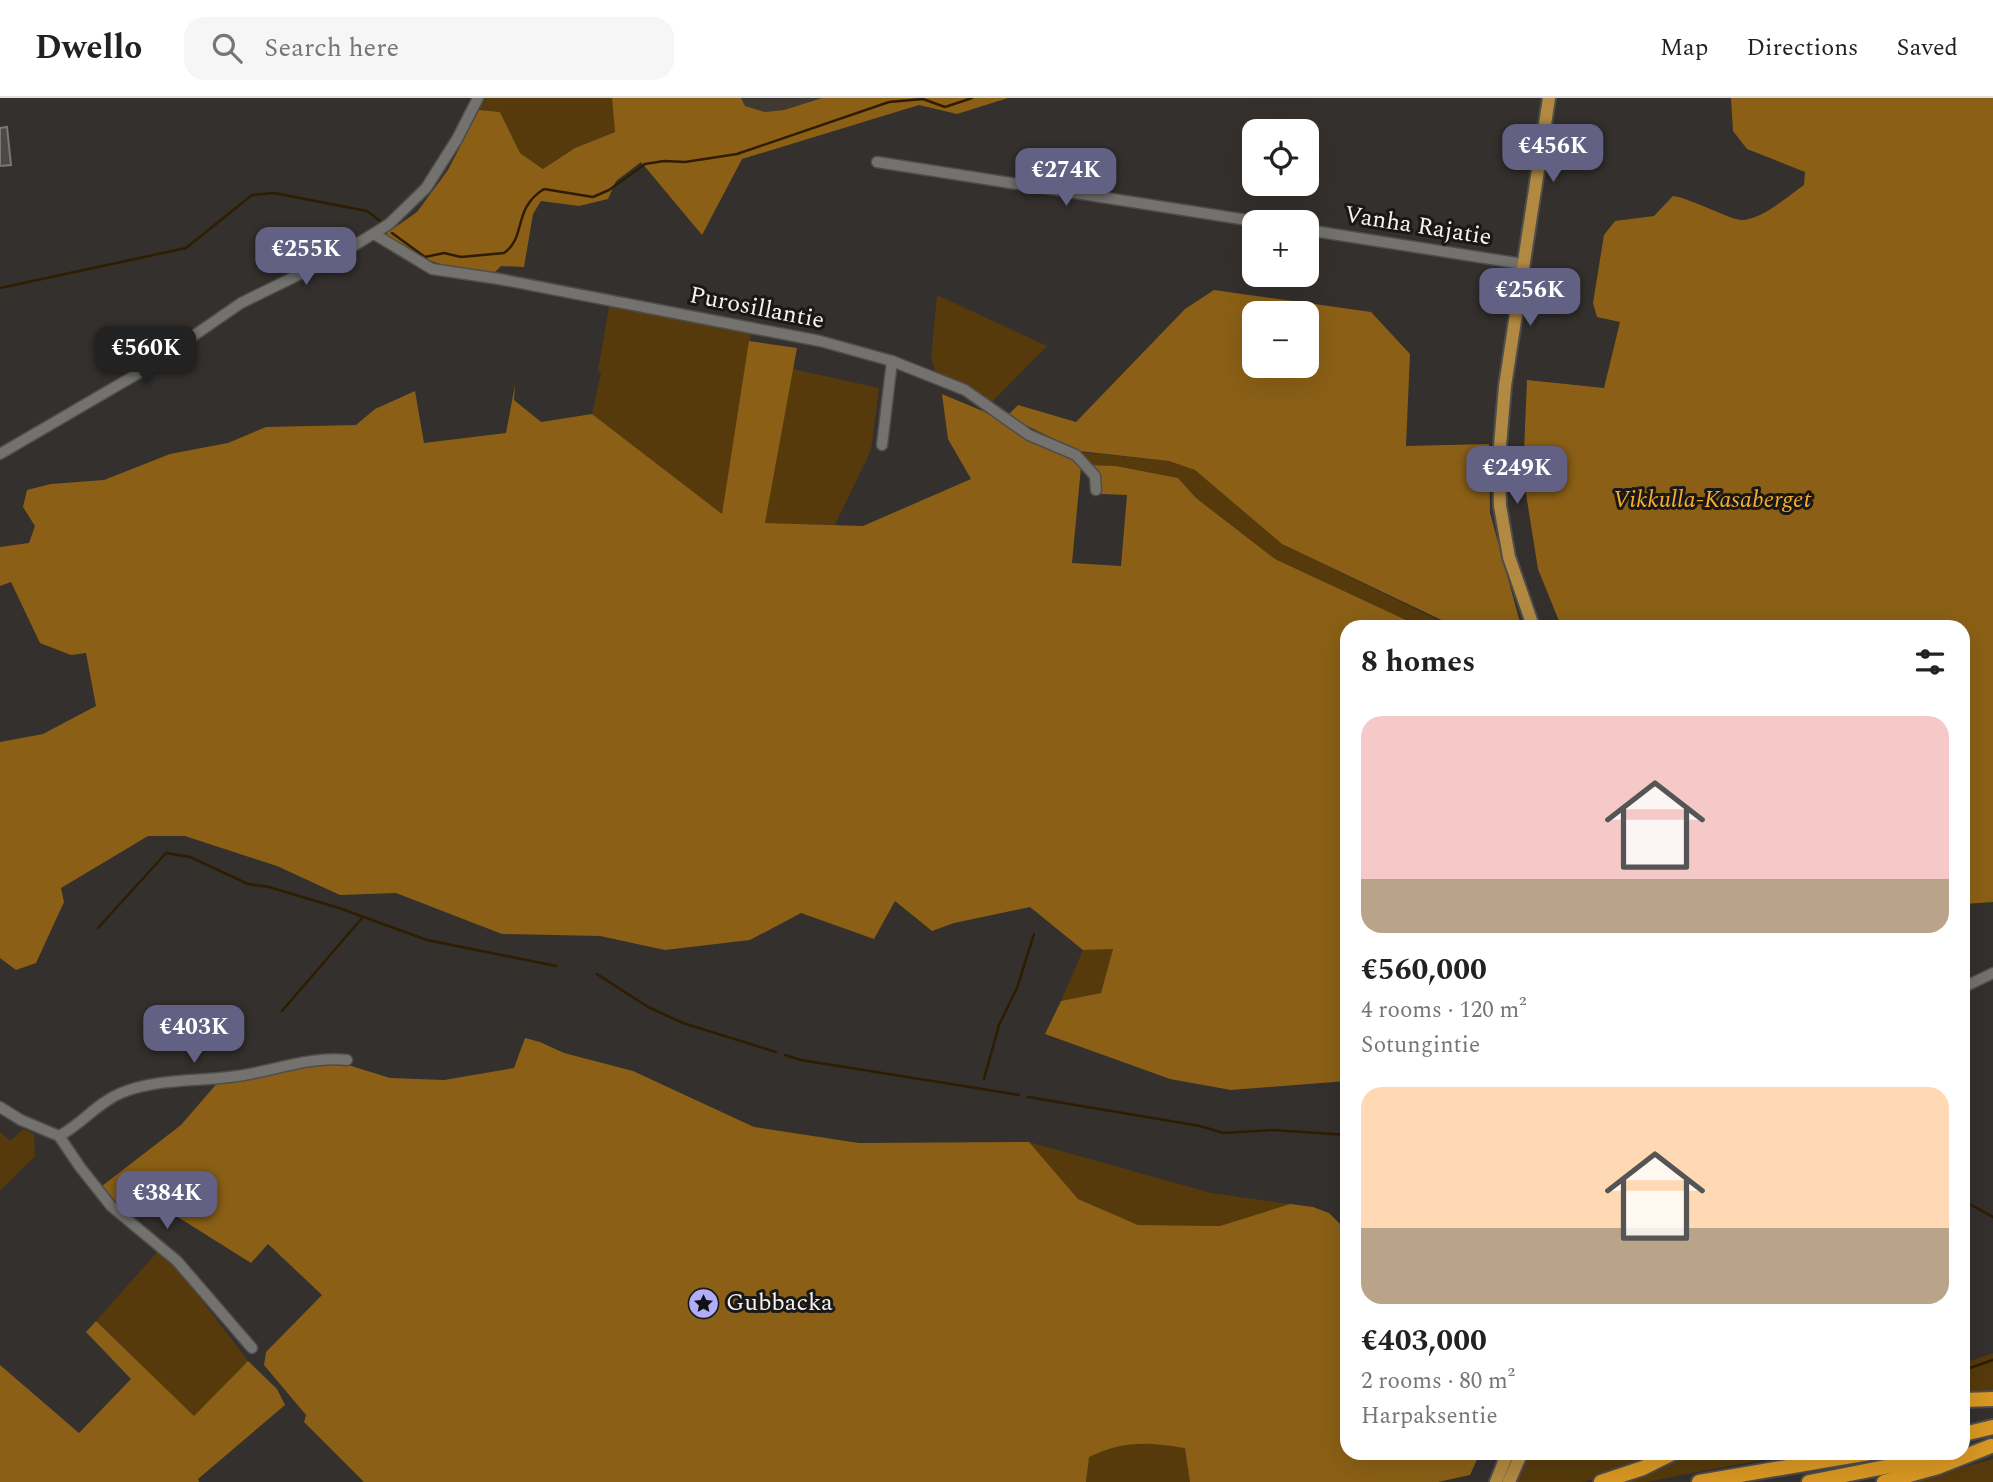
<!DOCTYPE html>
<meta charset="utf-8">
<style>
body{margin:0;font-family:Spectral,serif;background:#f6f6f6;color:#222;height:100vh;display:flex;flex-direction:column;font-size:26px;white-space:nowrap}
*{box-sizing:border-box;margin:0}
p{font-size:23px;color:#767676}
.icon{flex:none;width:38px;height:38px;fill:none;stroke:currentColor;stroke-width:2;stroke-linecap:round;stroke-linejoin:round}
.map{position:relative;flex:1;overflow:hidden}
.panel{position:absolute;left:1340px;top:522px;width:630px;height:840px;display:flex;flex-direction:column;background:#fff;border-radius:21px;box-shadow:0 7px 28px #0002}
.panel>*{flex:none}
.controls{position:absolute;left:1242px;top:21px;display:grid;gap:14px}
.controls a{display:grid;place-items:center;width:77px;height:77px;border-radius:14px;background:#fff;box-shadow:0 7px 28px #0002;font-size:35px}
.price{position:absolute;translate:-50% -60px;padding:0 16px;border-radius:14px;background:#626183;color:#fff;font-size:23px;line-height:46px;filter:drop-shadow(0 2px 4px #0008)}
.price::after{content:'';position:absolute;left:50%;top:42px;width:21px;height:16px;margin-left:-10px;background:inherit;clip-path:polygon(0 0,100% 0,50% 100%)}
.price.selected{background:#222;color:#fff}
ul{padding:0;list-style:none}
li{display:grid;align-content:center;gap:14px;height:371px;padding:0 21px}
li span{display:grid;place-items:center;height:217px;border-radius:21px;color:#555}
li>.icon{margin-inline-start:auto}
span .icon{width:126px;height:126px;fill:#fffc;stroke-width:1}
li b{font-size:30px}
h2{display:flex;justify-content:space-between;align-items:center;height:84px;padding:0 21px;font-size:30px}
header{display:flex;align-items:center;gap:42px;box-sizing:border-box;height:98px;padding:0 35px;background:#fff;border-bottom:2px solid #e0e0e0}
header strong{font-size:33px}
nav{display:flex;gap:38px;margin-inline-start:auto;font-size:24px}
.search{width:490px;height:63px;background:#f6f6f6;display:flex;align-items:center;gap:18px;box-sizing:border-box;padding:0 24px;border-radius:21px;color:#767676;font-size:26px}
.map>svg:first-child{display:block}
.built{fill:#3f3931}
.green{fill:#563a0c}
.forest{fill:#8b6016;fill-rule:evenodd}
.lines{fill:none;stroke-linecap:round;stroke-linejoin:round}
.stream{stroke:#2f1d01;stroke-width:2.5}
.building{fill:#4c4a47;stroke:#7a7874;stroke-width:2}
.minor-casing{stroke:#4f4d4b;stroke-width:13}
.major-casing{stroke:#4f4d4b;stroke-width:16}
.highway-casing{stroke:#4f4d4b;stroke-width:18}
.minor{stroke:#74726e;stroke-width:10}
.major{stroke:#b18941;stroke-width:12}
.highway{stroke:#da9823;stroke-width:14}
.labels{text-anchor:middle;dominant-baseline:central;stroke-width:6;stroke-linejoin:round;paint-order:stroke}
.street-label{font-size:24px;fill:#f5f4f2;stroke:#191817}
.park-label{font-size:24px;font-style:italic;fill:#f7ad2d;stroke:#191817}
.poi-label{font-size:24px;fill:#f5f4f2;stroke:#191817;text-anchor:start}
</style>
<header>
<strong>Dwello</strong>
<div class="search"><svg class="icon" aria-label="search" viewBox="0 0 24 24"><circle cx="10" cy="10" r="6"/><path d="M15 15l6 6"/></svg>Search here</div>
<nav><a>Map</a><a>Directions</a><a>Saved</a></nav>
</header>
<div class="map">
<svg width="1993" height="1384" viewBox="0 0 1993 1384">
<rect width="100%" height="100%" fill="#33302d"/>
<polygon class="built" points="741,0 822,0 784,12 765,14 745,8"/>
<g class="green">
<polygon points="485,0 612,0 615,34 575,50 543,71 520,55 500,14 479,12"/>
<polygon points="937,197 1047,248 991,305 936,276 931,260"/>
<polygon points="610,203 752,230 722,416 592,316 601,275 598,273"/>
<polygon points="793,271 879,290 871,352 835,427 765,425"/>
<polygon points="1079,354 1169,363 1195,372 1282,446 1450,528 1419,528 1275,461 1196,400 1178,380 1116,368 1090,367"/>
<polygon points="1113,851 1101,895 1061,903 1083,852"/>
<polygon points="23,1031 34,1036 35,1058 0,1093 0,1034 10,1043"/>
<polygon points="1029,1044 1211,1095 1290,1106 1220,1128 1138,1127 1078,1101"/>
<polygon points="159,1152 175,1167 248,1263 194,1318 96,1223"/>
<polygon points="1993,1255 1993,1294 1964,1296 1964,1265"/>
<polygon points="1145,1343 1186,1350 1190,1384 1086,1384 1088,1359 1109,1349"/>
<polygon points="1531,1355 1665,1355 1608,1377 1582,1384 1517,1384"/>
<polygon points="1685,1355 1799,1355 1646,1384 1619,1384 1662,1367"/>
<polygon points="1993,1361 1993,1384 1909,1384"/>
</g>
<g class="forest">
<path d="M612,0H741L745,8L765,14L784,12L822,0H1008L957,16L919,7L742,61L702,137L641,64L616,83L608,101L579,108L541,103L533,116L524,169L501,168L495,174C444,170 431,166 386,140L387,135L417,114L448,72L479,12L500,14L520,55L543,71L575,50L615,34Z"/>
<path d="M1731,0H1993V804L1964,806V528H1561L1538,471L1523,377L1527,282L1604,290L1620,224L1597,219L1593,205L1604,137L1615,123L1654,118L1673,98C1693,101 1728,121 1741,122C1762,122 1788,98 1804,87L1805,74L1747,51L1733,33Z"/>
<path d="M1214,192L1371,214L1410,256L1406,348L1489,346L1490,415L1521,528H1454L1282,446L1195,372L1169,363L1079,353L1007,318L1018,307L1076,324L1185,211ZM1255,215H1307V268H1255Z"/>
<polygon points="749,243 797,250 765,425 863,428 971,381 948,341 942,296 985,314 1027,340 1073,360 1081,369 1072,465 1121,468 1127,397 1101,396 1098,379 1090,367 1116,368 1178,380 1196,400 1275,461 1419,528 1348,528 1347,983 1231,992 1170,981 1045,936 1061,903 1101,895 1113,851 1083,852 1030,809 954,825 932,833 895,803 874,841 801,815 750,842 665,852 600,838 502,836 396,795 340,797 277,768 185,738 148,738 61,790 64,804 36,865 16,872 0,860 0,644 43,636 96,608 86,555 71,557 40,545 11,484 0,488 0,449 29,445 35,428 23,409 27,392 51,386 104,382 170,356 228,345 266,329 356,327 375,311 415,293 424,345 506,335 515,287 514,302 541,324 592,316 722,416"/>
<path d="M525,940L540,944L564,955L633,973L754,1029L859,1045L1029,1044L1078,1101L1138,1127L1220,1128L1290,1106L1313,1109L1329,1115L1347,1133L1348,1354L1480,1355L1470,1377L1438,1384H1190L1185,1350C1147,1344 1124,1342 1089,1359L1086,1384H364L304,1324L306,1317L264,1267L266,1254L322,1197L268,1146L251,1165L157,1106L126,1116L102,1088L181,1027L219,983L323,964L345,966L390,980L444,982L514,970Z"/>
<polygon points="96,1223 194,1318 248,1263 277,1291 285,1307 198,1381 199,1384 0,1384 0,1267 79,1335 131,1281 86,1234"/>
</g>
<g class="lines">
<g class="stream">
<path d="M392,135L425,159L444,155L461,159L504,155C527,139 512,111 544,91L593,99L609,92L645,66L664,63L685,64L737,56L889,4L923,1L945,9L972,0"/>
<polyline points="0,190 186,150 252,97 274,95 367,113 380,123"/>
<polyline points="98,830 166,755 190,759 248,786 269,789 339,810 427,842 556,868"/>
<polyline points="597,876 648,909 683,925 776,954"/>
<polyline points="282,913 362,820"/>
<polyline points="785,957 801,962 1019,997"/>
<polyline points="984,981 999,927 1017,890 1034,836"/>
<polyline points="1028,999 1200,1028 1223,1035 1273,1032 1348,1037"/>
<polyline points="1964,1103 1993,1119"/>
<polyline points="1964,1272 1993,1262"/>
</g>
</g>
<polygon class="building" points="7,29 11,67 0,68 0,30"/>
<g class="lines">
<defs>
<g id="minor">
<polyline points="877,64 1260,124"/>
<polyline points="1307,132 1523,166"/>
<polyline points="374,136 432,171 499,181 752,230 820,243 892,263 965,292 1029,337 1076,357 1095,378 1096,392"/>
<polyline points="882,347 892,263"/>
<polyline points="0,356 144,272 241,205 339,157 389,126 426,90 457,41 478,0"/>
<polyline points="1964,889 1993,875"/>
<polyline points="0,1009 21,1022 59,1038 80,1069 111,1108 177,1163 252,1250"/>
<path d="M59,1038C82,1026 97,1005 121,995C157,980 198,984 237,978C274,973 309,958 347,962"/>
</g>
<g id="major">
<polyline points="1533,528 1509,459 1500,408 1499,360 1505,288 1549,0"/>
<polyline points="1496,1384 1508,1354"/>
<polyline points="1509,1384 1522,1354"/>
</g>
<g id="highway">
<polyline points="1964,1302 1993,1301"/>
<polyline points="1964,1336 1993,1329"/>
<polyline points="1601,1384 1643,1370 1675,1354"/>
<polyline points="1699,1384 1875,1354"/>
<polyline points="1809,1384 1961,1354"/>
<polyline points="1884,1384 1938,1369 1991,1348"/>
</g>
</defs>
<use href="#minor" class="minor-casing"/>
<use href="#major" class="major-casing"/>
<use href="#highway" class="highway-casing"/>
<use href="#minor" class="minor"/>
<use href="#major" class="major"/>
<use href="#highway" class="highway"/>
</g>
<defs>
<symbol id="sight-disc" viewBox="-11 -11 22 22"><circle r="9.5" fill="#b0aefa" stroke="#191817"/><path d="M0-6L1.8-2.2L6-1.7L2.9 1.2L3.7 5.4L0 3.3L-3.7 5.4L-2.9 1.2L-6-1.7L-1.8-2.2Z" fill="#111"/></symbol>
</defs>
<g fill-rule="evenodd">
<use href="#sight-disc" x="686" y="1188" width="35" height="35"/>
</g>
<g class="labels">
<g class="street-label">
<text transform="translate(1418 128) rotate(9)">Vanha Rajatie</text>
<text transform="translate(757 210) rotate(11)">Purosillantie</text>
</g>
<g class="park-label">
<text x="1712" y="402">Vikkulla-Kasaberget</text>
</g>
<g class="poi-label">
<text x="726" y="1205">Gubbacka</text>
</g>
</g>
</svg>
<div class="controls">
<a><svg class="icon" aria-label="locate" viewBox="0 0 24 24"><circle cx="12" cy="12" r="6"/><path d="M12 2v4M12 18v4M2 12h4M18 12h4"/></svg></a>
<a>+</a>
<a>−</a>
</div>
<b class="price" style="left:1553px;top:86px">€456K</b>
<b class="price" style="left:1066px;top:110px">€274K</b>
<b class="price" style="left:306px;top:189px">€255K</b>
<b class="price" style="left:1530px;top:230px">€256K</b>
<b class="price selected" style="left:146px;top:288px">€560K</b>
<b class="price" style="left:1517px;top:408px">€249K</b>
<b class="price" style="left:194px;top:967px">€403K</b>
<b class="price" style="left:167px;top:1133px">€384K</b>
<section class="panel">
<h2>8 homes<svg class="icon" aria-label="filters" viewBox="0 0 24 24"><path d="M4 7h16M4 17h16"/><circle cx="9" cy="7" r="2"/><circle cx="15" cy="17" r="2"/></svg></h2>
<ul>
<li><span style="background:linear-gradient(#f6c9c9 75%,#b9a48a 0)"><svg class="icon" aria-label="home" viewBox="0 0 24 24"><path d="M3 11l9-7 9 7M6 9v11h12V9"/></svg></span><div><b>€560,000</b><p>4 rooms · 120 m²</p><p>Sotungintie</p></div></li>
<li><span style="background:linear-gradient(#ffd9b3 65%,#b9a48a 0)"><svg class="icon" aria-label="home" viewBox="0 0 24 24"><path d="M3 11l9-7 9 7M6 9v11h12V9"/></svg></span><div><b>€403,000</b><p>2 rooms · 80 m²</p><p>Harpaksentie</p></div></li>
</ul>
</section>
</div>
